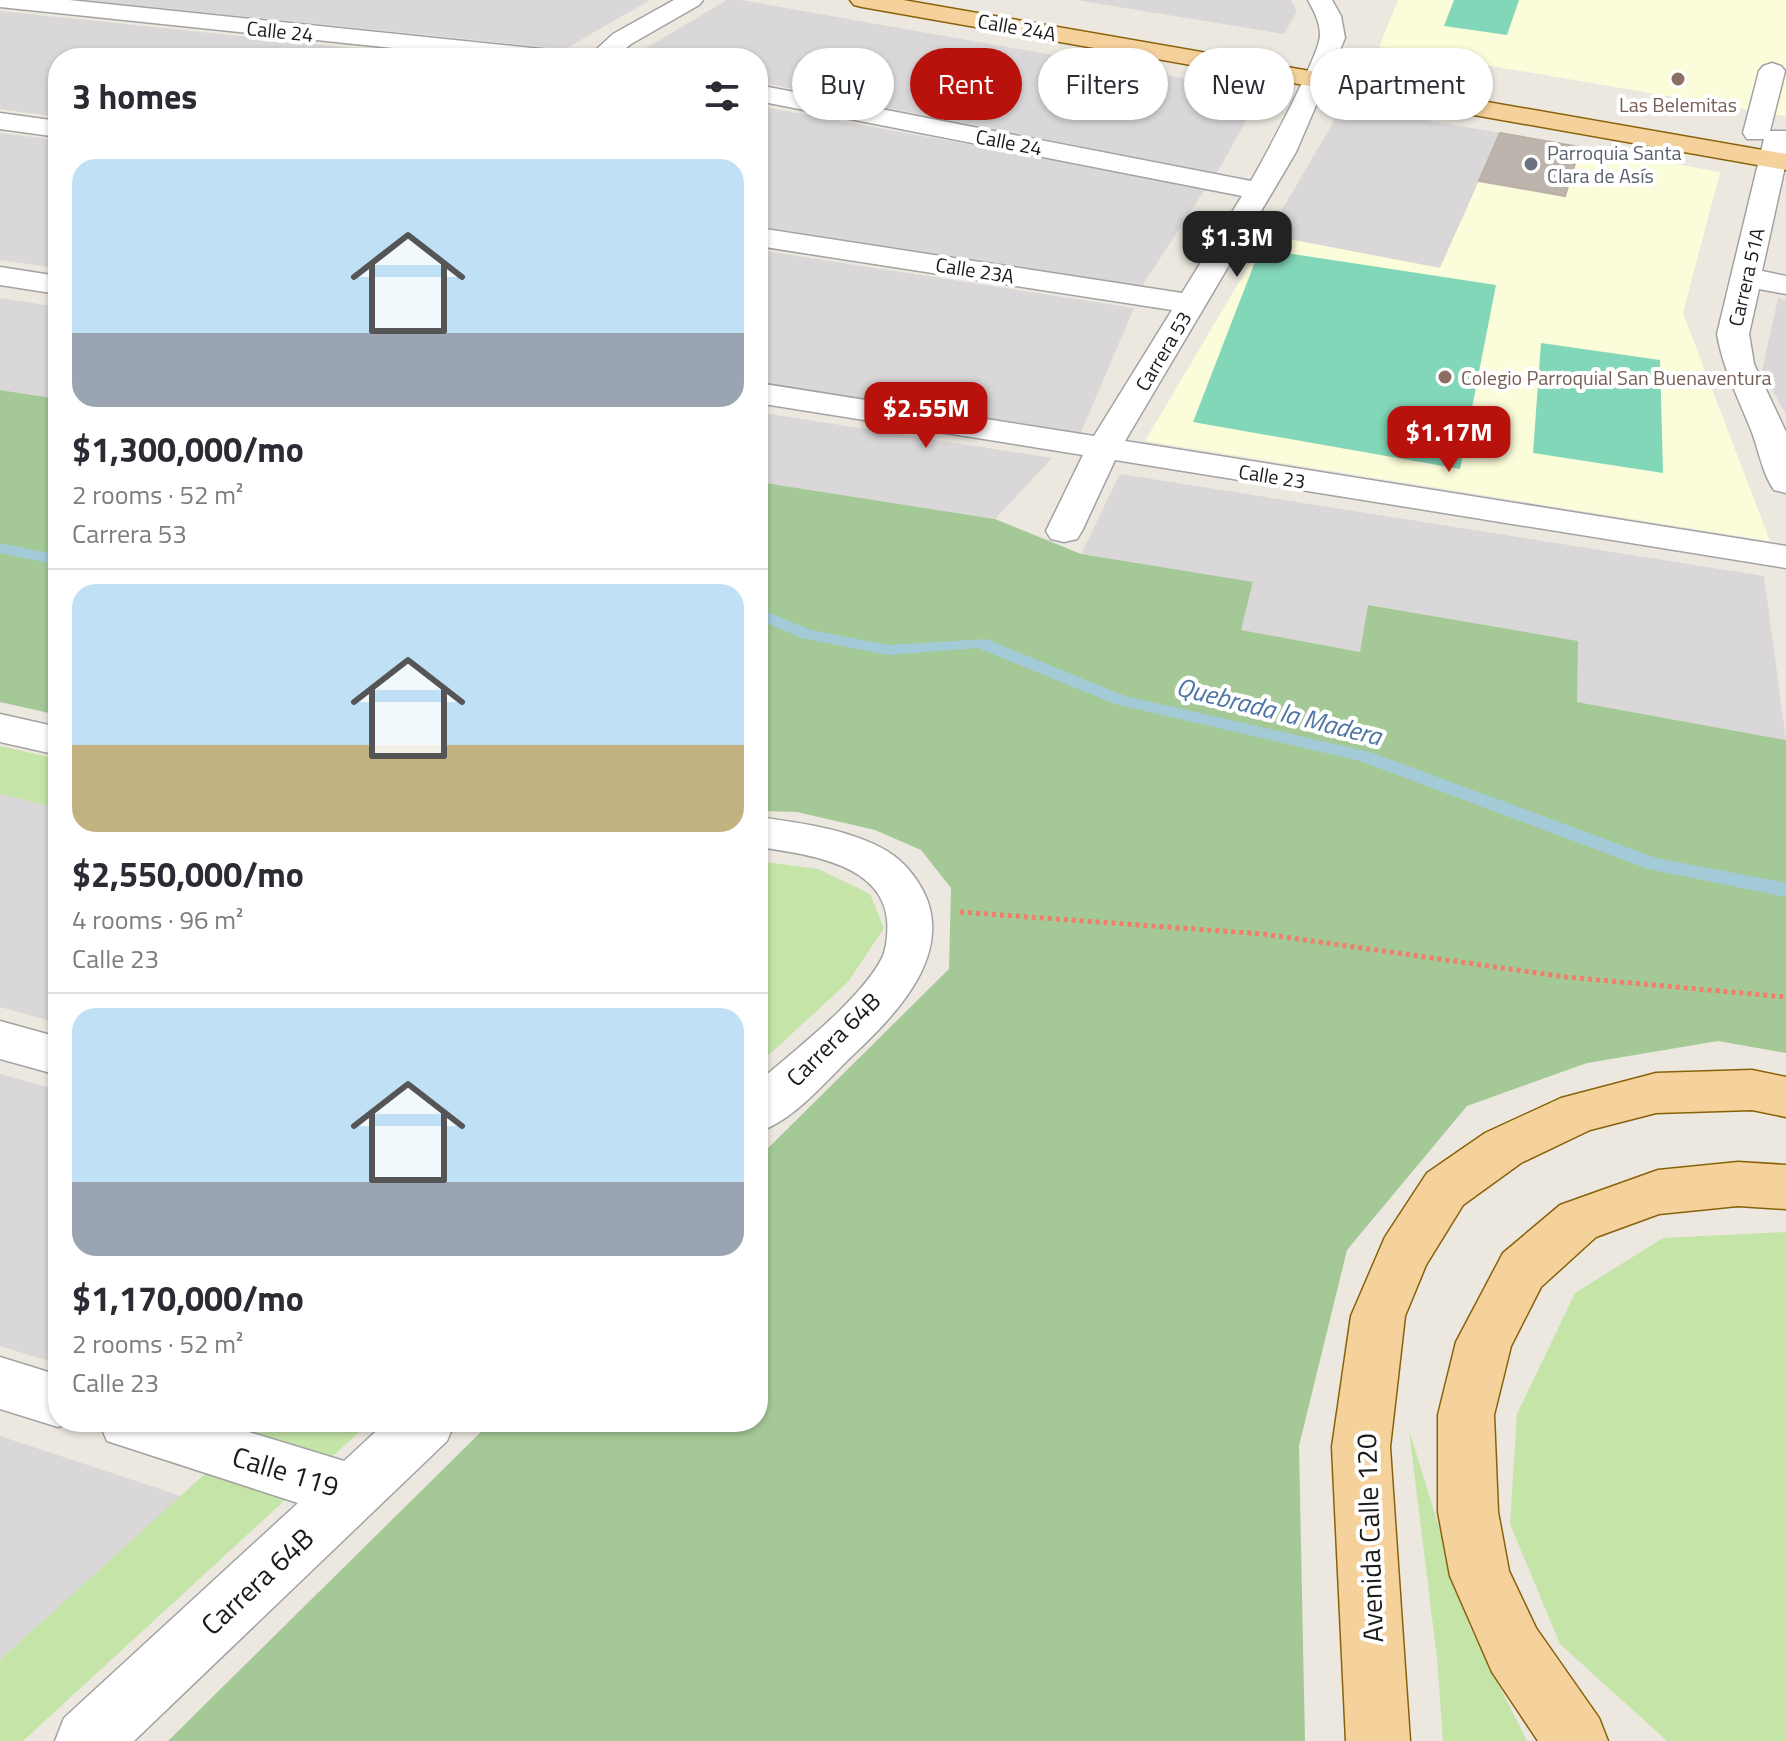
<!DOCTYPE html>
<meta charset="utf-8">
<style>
body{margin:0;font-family:"Titillium Web",sans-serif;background:#f7f7f7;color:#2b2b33;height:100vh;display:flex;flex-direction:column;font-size:30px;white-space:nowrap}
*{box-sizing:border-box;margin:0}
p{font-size:26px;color:#7c7c81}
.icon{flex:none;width:44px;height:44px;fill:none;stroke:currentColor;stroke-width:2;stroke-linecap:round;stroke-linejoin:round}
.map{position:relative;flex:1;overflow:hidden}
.details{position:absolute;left:48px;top:48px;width:720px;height:1384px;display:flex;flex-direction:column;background:#fff;border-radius:32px;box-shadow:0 2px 6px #0004}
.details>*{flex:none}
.guide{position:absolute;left:792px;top:48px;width:760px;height:72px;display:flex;gap:16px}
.price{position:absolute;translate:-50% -68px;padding:0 18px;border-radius:16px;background:#b9120c;color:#fff;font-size:26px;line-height:52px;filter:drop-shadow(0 2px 4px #0008)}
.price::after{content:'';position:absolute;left:50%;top:48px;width:24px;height:18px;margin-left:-12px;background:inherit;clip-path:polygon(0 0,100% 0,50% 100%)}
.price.on{background:#222;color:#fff}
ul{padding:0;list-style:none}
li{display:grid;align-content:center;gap:16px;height:424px;padding:0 24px}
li+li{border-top:2px solid #e1e1e2}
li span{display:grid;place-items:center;height:248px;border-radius:24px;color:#555}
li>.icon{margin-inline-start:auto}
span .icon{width:144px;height:144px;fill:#fffc;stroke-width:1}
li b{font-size:34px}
h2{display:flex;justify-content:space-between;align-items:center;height:96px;padding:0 24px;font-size:34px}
.pill{padding:0 28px;border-radius:36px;background:#fff;box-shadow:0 2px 6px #0004;font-size:28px;line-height:72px}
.pill.on{background:#b9120c;color:#fff}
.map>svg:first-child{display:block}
.residential{fill:#d9d7d7}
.education{fill:#fbfcd9}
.grass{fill:#c4e4a8}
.forest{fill:#a4c997}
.pitch{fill:#82d7b9}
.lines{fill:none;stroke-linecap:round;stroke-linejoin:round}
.stream{fill:#a3cad7;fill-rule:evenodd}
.building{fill:#bcb4ad;stroke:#bcafa4;stroke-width:2}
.minor-casing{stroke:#a2a2a2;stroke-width:3}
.major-casing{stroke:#886209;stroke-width:3}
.path{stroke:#f07e6d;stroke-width:5;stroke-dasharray:4 4;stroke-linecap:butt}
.minor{fill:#fff;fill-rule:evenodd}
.major{fill:#f5d19c;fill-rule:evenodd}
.education-dot{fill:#8d6e63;stroke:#fff;stroke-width:3}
.worship-dot{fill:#6b7280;stroke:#fff;stroke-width:3}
.labels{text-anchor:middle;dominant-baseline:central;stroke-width:8;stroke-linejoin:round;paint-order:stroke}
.far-street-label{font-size:20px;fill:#1b1b1b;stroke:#fff}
.far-education-label{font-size:20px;fill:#785e54;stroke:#fff}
.far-worship-label{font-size:20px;fill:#5b616d;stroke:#fff;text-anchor:start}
.street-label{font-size:24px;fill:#1b1b1b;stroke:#fff}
.water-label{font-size:26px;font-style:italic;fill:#4e76a3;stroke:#fff}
.near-street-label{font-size:28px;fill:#1b1b1b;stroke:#fff}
</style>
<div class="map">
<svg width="1786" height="1741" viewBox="0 0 1786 1741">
<rect width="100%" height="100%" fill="#ece8e0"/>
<g class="residential">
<polygon points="85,0 650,0 565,49"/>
<polygon points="727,0 741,0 1262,92 1217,173 758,82 758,58 631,57"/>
<polygon points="1076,0 1291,0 1297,11 1284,34"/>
<polygon points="0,11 372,50 458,58 58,58 58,117 0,109"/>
<polygon points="758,106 1206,188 1142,286 758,226"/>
<polygon points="1343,106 1500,133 1440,268 1267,235"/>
<polygon points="0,133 58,140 58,268 0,260"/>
<polygon points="758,250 1134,308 1078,439 758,383"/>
<polygon points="0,298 58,307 58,399 0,390"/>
<polygon points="1778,298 1786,300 1786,415 1762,371"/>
<polygon points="758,412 1052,458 995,519 758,482"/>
<polygon points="1120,474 1764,576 1786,740 1577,702 1577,641 1369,605 1360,652 1240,630 1253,583 1081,554"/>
<polygon points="0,794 58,808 58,1023 0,1007"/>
<polygon points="0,1074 58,1090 58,1364 0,1346"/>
<polygon points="0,1436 181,1496 0,1660"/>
</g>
<g class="education">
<polygon points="1398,0 1786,0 1786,116 1379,47"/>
<polygon points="1580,147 1720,172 1683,313 1770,541 1145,441 1267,235 1440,268 1479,181 1565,196"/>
</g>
<g class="grass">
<polygon points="0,746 58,759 58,808 0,794"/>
<polygon points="758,861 818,869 870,894 884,928 848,982 758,1065"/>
<polygon points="1786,1232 1786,1741 1667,1741 1560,1644 1510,1524 1517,1414 1575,1293 1663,1238"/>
<polygon points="262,1422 370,1422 23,1741 0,1741 0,1660"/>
<polygon points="1409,1430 1470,1627 1527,1741 1443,1741 1437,1658"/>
</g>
<g class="forest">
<polygon points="0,390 58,399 58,715 0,702"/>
<polygon points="758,482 995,519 1081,554 1253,582 1241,630 1360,652 1368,605 1578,641 1577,702 1786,740 1786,1053 1718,1041 1587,1063 1467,1106 1347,1250 1299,1446 1305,1741 168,1741 491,1422 758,1422 758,1158 949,969 951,888 921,850 875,830 797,812 758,811"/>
</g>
<g class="pitch">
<polygon points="1454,0 1519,0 1507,35 1444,26"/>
<polygon points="1260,249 1496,285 1460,469 1193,422"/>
<polygon points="1541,343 1660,360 1663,473 1533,453"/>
</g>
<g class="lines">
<g class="stream">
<polygon points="0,543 58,555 58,565 0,553"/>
<polygon points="758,608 811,630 888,645 986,639 1125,696 1370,752 1656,858 1786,883 1786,897 1648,869 1360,761 1115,704 978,648 888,655 801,638 758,619"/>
</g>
</g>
<polygon class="building" points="1500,133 1580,147 1565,196 1479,181"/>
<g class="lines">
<defs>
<g id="minor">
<polygon points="0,0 69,0 561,51 570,53 573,58 489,58 0,7"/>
<polygon points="674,0 703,0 699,5 631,44 614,58 587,58 613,34"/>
<path d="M1308,0H1332L1341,16L1345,38L1296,152L1125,441L1786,546V568L1115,460L1082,531L1077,539L1064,542L1051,539L1046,531L1083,455L758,403V383L1094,436L1172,310L758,246V228L1182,293L1242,196L758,101V85L1251,181C1263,160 1321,53 1320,35C1320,22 1314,11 1308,0Z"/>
<path d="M1772,63L1781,66L1785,71L1770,131H1786V162L1762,271L1786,276V294L1759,289L1749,334L1754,364L1786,432V493L1774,490C1762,473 1759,450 1751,430C1738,397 1723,369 1717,334L1764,139H1747L1743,133L1759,71L1763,66Z"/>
<polygon points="0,113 58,121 58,137 0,129"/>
<polygon points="0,267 58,276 58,294 0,285"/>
<polygon points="0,714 58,727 58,755 0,742"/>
<path d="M758,817C800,823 849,829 887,851C906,863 920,881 928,902C948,963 892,1018 851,1057C824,1083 794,1120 758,1132V1082C794,1051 863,998 883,956C887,945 888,931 887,919C881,862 803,854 758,847Z"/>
<polygon points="0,1021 58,1037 58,1075 0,1059"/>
<polygon points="0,1357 58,1375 58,1422 72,1422 58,1427 0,1409"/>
<polygon points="99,1422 216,1422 344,1461 386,1422 455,1422 447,1441 134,1741 55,1741 64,1718 298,1503 107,1441"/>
</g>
<g id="major">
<polygon points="850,0 903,0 1786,154 1786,170 862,7 854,5"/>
<polygon points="1752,1070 1786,1077 1786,1117 1752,1110 1656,1113 1590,1130 1521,1163 1463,1205 1426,1265 1405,1316 1390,1447 1410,1741 1346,1741 1332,1447 1351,1316 1385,1237 1427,1173 1485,1133 1561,1098 1656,1073"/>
<polygon points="1738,1162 1786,1165 1786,1209 1738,1206 1659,1214 1596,1237 1541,1287 1511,1346 1494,1415 1498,1512 1509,1571 1536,1628 1599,1718 1608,1741 1538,1741 1492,1672 1450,1576 1438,1512 1438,1415 1456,1342 1503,1253 1560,1205 1658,1170"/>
</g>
</defs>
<use href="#minor" class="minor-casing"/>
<use href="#major" class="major-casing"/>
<polyline class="path" points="960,912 1263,934 1566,977 1786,997"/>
<use href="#minor" class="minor"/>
<use href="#major" class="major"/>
</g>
<g class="education-dot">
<circle cx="1678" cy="79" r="8"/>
<circle cx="1445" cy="377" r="8"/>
</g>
<circle class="worship-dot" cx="1531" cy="164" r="8"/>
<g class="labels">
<g class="far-street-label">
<text transform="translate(1017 27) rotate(10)">Calle 24A</text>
<text transform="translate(280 31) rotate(6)">Calle 24</text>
<text transform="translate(1009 142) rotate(11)">Calle 24</text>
<text transform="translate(975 270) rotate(9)">Calle 23A</text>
<text transform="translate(1746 277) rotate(-77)">Carrera 51A</text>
<text transform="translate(1163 351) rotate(-59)">Carrera 53</text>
<text transform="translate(1272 476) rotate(9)">Calle 23</text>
</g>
<g class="far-education-label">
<text x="1678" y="104">Las Belemitas</text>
<text x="1461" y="377" text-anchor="start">Colegio Parroquial San Buenaventura</text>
</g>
<g class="far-worship-label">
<text x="1547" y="152">Parroquia Santa<tspan x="1547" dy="23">Clara de Asís</tspan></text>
</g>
<g class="street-label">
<text transform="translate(833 1039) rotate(-45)">Carrera 64B</text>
</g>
<g class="water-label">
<text transform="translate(1279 711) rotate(14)">Quebrada la Madera</text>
</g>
<g class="near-street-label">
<text transform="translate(286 1471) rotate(17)">Calle 119</text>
<text transform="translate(1369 1538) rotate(-92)">Avenida Calle 120</text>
<text transform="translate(257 1581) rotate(-43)">Carrera 64B</text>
</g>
</g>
</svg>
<b class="price on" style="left:1237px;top:279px">$1.3M</b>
<b class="price" style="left:926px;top:450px">$2.55M</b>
<b class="price" style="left:1449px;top:474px">$1.17M</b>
<div class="guide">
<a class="pill">Buy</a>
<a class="pill on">Rent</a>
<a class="pill">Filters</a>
<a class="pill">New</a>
<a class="pill">Apartment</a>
</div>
<section class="details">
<h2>3 homes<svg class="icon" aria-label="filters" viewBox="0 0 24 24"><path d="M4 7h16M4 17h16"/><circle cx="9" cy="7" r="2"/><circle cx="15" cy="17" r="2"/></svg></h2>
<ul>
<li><span style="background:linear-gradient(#bfe0f5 70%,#9aa5b1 0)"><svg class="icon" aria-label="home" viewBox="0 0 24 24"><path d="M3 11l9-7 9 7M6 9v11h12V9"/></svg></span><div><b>$1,300,000/mo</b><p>2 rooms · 52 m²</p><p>Carrera 53</p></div></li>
<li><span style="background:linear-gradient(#bfe0f5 65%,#c2b280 0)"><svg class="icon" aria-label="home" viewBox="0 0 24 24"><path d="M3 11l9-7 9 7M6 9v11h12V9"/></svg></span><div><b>$2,550,000/mo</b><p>4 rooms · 96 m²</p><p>Calle 23</p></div></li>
<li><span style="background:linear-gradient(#bfe0f5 70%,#9aa5b1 0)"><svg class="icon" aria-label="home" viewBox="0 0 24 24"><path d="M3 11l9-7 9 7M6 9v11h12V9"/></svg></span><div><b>$1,170,000/mo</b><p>2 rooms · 52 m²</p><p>Calle 23</p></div></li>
</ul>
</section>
</div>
